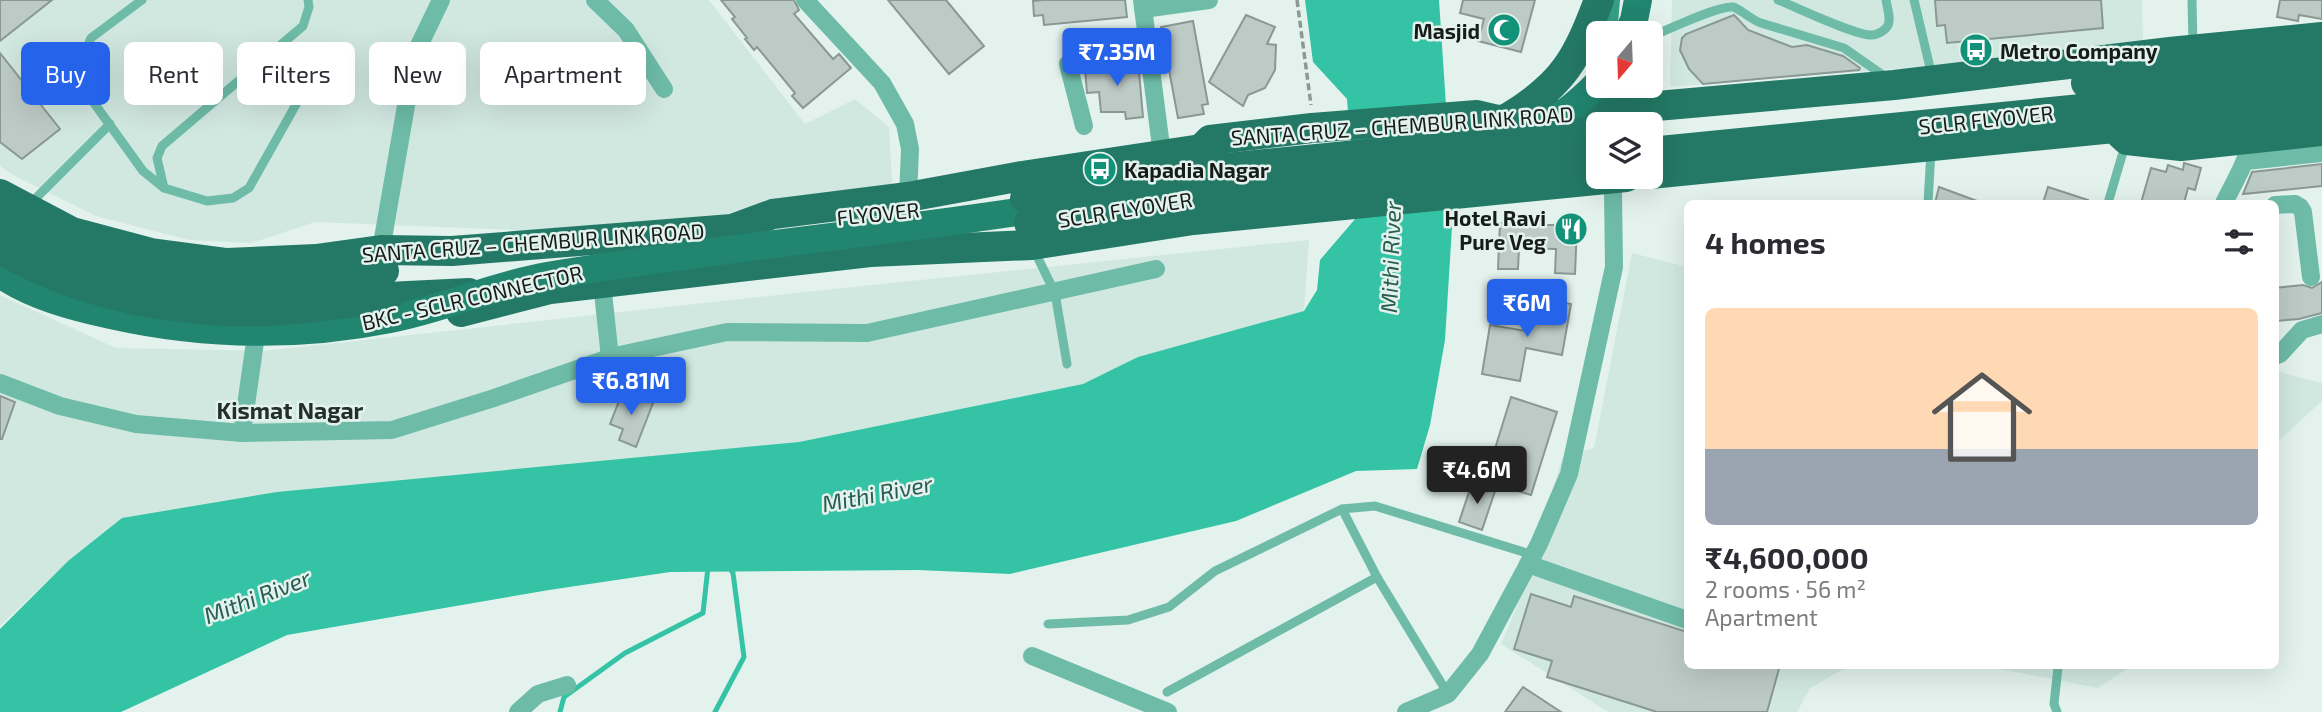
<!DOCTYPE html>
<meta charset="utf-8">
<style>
body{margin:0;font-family:"Exo 2",sans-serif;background:#f7f7f7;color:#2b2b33;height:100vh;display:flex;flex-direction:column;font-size:26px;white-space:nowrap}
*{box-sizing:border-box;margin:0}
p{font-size:23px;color:#7c7c81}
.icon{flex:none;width:38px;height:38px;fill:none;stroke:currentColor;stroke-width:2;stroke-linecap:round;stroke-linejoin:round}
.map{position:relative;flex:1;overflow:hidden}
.details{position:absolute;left:1684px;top:200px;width:595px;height:469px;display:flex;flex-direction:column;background:#fff;border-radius:10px;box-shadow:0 7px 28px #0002}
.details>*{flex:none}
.guide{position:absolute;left:21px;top:42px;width:665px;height:63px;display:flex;gap:14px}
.needle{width:46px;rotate:199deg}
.controls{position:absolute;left:1586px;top:21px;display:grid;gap:14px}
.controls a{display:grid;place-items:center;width:77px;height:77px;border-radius:10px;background:#fff;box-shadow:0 7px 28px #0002;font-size:35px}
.price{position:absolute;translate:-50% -60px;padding:0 16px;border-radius:7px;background:#2563eb;color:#fff;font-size:23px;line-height:46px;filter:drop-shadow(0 2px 4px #0008)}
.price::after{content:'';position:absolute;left:50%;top:42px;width:21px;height:16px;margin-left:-10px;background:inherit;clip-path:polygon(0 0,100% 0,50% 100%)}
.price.active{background:#222;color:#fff}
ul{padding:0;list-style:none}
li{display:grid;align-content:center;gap:14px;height:371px;padding:0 21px}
li span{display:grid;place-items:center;height:217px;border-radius:10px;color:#555}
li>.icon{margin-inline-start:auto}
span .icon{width:126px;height:126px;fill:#fffc;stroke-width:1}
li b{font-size:30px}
h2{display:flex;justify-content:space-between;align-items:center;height:84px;padding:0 21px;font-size:30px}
.tag{padding:0 24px;border-radius:10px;background:#fff;box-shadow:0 7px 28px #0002;font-size:24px;line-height:63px}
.tag.active{background:#2563eb;color:#fff}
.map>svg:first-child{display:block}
.built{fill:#d1e8e1}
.water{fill:#34c3a5}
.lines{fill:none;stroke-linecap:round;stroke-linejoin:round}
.stream{stroke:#34c3a5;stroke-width:5}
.building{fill:#bdcbc7;stroke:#8a9894;stroke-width:2}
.path{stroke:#8e9996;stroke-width:3.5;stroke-dasharray:7 3.5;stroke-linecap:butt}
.service{stroke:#6ebca8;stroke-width:9}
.minor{stroke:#6ebca8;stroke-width:18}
.secondary{stroke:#369e86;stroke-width:24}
.trunk{stroke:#247966;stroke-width:30}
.primary-bridge{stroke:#218570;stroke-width:28}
.trunk-bridge{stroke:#247966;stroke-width:30}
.labels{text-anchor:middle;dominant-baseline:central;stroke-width:5;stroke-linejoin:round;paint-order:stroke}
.poi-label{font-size:21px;font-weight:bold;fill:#161c1a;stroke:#e3f2ed;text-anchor:end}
.street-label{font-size:21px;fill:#161c1a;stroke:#e3f2ed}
.water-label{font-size:23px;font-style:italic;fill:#265d50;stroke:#e3f2ed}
.neighbourhood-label{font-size:23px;font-weight:bold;fill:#232f2b;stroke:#e3f2ed}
</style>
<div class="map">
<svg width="2322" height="712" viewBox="0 0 2322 712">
<rect width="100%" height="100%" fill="#e3f2ed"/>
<g class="built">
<polygon points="0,0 709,0 805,124 855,99 889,127 893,197 564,232 315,222 252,243 189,240 96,216 15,176 0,166"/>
<polygon points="1672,0 2142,0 2143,41 1917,67 1670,87"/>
<polygon points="1309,240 1304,311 1083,384 799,442 122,518 68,561 0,626 0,295 116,348 263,351 833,289"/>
<polygon points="1632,253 1687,267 1687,665 1851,665 1810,688 1797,712 1608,712 1501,644 1525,587 1562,458 1594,448"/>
<polygon points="2275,371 2322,383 2322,401 2275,444"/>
<polygon points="1979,665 2133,665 2098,688"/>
</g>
<polygon class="water" points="1305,0 1439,0 1453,211 1445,340 1430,425 1417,469 1356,471 1236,521 1010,574 918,570 670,572 549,590 287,635 121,712 0,712 0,629 68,561 122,518 277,492 799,442 1083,384 1138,357 1304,311 1317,290 1320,260 1356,218 1347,99 1313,62"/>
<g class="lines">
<g class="stream">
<polyline points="560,712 564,697 625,653 703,613 708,567"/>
<polyline points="715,712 744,657 733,573 731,570"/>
</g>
</g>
<g class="building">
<polygon points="0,0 52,0 0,41"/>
<polygon points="721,0 794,0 799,10 794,14 833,59 839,54 851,68 803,108 792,96 795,93 757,47 754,50 745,39 747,38 732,19 735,17"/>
<polygon points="888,0 946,0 984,46 949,74"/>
<polygon points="1043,0 1125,0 1127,17 1044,25 1043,15 1034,16 1033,1"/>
<polygon points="1463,0 1535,0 1521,52 1478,41 1484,19 1460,13"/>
<polygon points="1935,0 2101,0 2103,28 1947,43 1945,25 1937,26"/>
<polygon points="2280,0 2322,0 2322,19 2299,15 2298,21 2277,17"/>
<polygon points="1246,15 1275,27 1267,44 1276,45 1275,70 1265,88 1248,95 1243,106 1209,82"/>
<polygon points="1734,15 1748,30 1792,47 1807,45 1843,56 1860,68 1859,70 1703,84 1689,69 1680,50 1682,38 1686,34"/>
<polygon points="1193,21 1208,104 1202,105 1204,114 1178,118 1161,27"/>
<polygon points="0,53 60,129 22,159 0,142"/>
<polygon points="1138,61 1143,117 1126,119 1125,112 1101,112 1099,92 1087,93 1085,69"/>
<polygon points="2184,163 2201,168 2195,190 2188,188 2184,203 2141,203 2151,168 2166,172 2168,165 2183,170"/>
<polygon points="2322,164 2322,186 2243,194 2252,172"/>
<polygon points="1939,187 1977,201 1977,203 1935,203"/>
<polygon points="2048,187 2088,200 2088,203 2043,203"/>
<polygon points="1500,223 1577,226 1575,274 1555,273 1556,249 1519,248 1518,269 1498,269"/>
<polygon points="2322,282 2322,313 2299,319 2275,321 2275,288 2303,285 2312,288"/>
<polygon points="1532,297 1571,304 1562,355 1526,348 1520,381 1482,374 1490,325 1526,331"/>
<polygon points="623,391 653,403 636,447 619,440 623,429 610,424"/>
<polygon points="0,396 15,402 2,439 0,439"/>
<polygon points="1511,397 1557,412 1531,495 1485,481"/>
<polygon points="1472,483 1495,491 1482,530 1459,522"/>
<polygon points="1531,594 1571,607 1574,596 1687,632 1687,665 1780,665 1767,712 1657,712 1547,677 1552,661 1514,649"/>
<polygon points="1523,687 1561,712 1505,712"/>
</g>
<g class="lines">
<polyline class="path" points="1297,0 1311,105"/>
<g class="service">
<polyline points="142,0 91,38 80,64 81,85 143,171 164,188 207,201 233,198 249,188 312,76"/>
<path d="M1778,0C1796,7 1856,36 1872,35C1877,35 1884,31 1887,27C1892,20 1887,8 1886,0"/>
<polyline points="1914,0 1932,76"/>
<polyline points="2192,0 2193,45"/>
<path d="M1650,37C1668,30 1716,6 1733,7C1739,8 1751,20 1761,23L1844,48L1887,78"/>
<polyline points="164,188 157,158 162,146 303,26 309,7 308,0"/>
<polyline points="1928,203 1931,151"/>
<polyline points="2108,203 2126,142"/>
<polyline points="29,205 110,124"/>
<polyline points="1034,250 1055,293 1067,364"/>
<polyline points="1342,509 1377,577 1448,694"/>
<polyline points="1048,624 1128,620 1169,607 1215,571 1342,509 1375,506 1533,555"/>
<polyline points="1167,692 1377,577"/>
<polyline points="2057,712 2054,704 2058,667"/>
</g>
<g class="minor">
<polyline points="595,0 626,30 664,89"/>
<polyline points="805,0 882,83 905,124 910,149 908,197"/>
<polyline points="1142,0 1162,154"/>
<polyline points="1143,9 1209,0"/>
<polyline points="1084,126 1068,64 1075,59 1148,48"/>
<polyline points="2246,161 2322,153"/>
<path d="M2224,203C2229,192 2247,161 2247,152"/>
<polyline points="2275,205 2295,204 2300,207 2303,212 2311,277"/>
<polyline points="381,250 407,100 402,81 441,0"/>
<polyline points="602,283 610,358"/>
<polyline points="2275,356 2280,354 2302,330 2322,324"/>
<polyline points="0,383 60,406 136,424 242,433 392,430 494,398 615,356 727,332 867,333 1156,269"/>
<polyline points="242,433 255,342"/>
<polyline points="1528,564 1687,620"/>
<polyline points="1032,656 1168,712"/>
<polyline points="518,712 538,694 567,685"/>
<polyline points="1406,712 1448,694 1480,654 1539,544 1569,474 1614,267 1613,191"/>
</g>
<g class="secondary">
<polyline points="1605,33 1608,0"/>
<polyline points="1621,124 1620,108 1625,86"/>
</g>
<g class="trunk">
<polyline points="2086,83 2322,59"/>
<path d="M1509,117C1564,84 1577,58 1599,0"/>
<polyline points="2124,127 2322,106"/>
<polyline points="1650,152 2322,85"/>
<polyline points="1650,174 2114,128 2127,140 2181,146 2322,131"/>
<polyline points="0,194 72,232 151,253 227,263 316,259 381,250 452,251 732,229 773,214 908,197 1022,176 1201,149 1210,140 1312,128 1477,115 1498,120 1894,85 2170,52 2322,37"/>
<polyline points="388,297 469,293"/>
<polyline points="461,312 550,289 870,252 1032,245 1193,220 1626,177"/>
</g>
<g class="primary-bridge">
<polyline points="1628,33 1634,20 1638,0"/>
<path d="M1521,138C1552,125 1575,107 1598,83"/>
<path d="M0,274C32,296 73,307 111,315C205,336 295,338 390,319C443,309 494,285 547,276C716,248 887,233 1056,206"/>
</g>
<g class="trunk-bridge">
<polyline points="1025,198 1186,172 1598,131"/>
<path d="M0,219C20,231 40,243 62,252C83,261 106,266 129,271C220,291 293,284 384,271"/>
<polyline points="1029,223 1190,198 1598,158"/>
<path d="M0,249C67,288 146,307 224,311C279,314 334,305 388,297"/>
</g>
</g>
<defs>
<symbol id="mosque-disc" viewBox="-11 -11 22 22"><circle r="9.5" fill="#13927a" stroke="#e3f2ed"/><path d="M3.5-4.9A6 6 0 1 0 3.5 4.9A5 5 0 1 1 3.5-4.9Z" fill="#fff"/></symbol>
<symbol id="bus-disc" viewBox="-11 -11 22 22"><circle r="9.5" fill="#13927a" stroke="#e3f2ed"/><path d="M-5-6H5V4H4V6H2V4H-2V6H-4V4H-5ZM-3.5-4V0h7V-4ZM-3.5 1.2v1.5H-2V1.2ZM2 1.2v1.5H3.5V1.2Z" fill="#fff"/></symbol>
<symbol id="restaurant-disc" viewBox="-11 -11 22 22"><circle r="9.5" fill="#13927a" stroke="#e3f2ed"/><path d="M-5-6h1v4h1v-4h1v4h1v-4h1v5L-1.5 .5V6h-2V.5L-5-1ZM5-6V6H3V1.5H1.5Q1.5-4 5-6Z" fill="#fff"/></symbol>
</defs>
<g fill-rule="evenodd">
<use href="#mosque-disc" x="1485" y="11" width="38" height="38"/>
<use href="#bus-disc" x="1957" y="31" width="38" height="38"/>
<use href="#bus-disc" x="1081" y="150" width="38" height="38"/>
<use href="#restaurant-disc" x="1552" y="210" width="38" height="38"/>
</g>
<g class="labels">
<g class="poi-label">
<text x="1480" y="30">Masjid</text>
<text x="2000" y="50" text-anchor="start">Metro Company</text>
<text x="1124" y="169" text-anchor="start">Kapadia Nagar</text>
<text x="1546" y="217">Hotel Ravi<tspan x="1546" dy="24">Pure Veg</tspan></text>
</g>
<g class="street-label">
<text transform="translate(1986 119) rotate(-6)">SCLR FLYOVER</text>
<text transform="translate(1402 125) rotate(-4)">SANTA CRUZ – CHEMBUR LINK ROAD</text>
<text transform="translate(1125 209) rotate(-9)">SCLR FLYOVER</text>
<text transform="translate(878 213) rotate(-6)">FLYOVER</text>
<text transform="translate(533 242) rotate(-4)">SANTA CRUZ – CHEMBUR LINK ROAD</text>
<text transform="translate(472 297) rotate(-13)">BKC - SCLR CONNECTOR</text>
</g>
<g class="water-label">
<text transform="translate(1390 257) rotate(-88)">Mithi River</text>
<text transform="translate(877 493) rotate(-11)">Mithi River</text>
<text transform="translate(257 596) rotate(-21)">Mithi River</text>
</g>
<g class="neighbourhood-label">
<text x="290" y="410">Kismat Nagar</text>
</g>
</g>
</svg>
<div class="controls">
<a><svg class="needle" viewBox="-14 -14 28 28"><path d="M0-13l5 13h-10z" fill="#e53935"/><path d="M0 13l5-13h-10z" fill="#7c7c81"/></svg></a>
<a><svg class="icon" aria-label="layers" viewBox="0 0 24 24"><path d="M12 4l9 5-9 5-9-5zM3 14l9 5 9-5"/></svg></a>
</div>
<b class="price" style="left:1117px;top:88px">₹7.35M</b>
<b class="price" style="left:1527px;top:339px">₹6M</b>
<b class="price" style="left:631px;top:417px">₹6.81M</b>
<b class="price active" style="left:1477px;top:506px">₹4.6M</b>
<div class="guide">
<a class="tag active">Buy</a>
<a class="tag">Rent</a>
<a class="tag">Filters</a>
<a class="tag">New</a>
<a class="tag">Apartment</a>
</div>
<section class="details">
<h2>4 homes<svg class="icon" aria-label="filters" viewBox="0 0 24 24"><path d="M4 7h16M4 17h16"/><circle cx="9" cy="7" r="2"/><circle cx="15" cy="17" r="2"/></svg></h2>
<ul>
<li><span style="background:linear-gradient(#ffd9b3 65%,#9aa5b1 0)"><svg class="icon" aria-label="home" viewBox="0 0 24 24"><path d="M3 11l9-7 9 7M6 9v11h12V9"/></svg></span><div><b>₹4,600,000</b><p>2 rooms · 56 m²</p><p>Apartment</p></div></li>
</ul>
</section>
</div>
